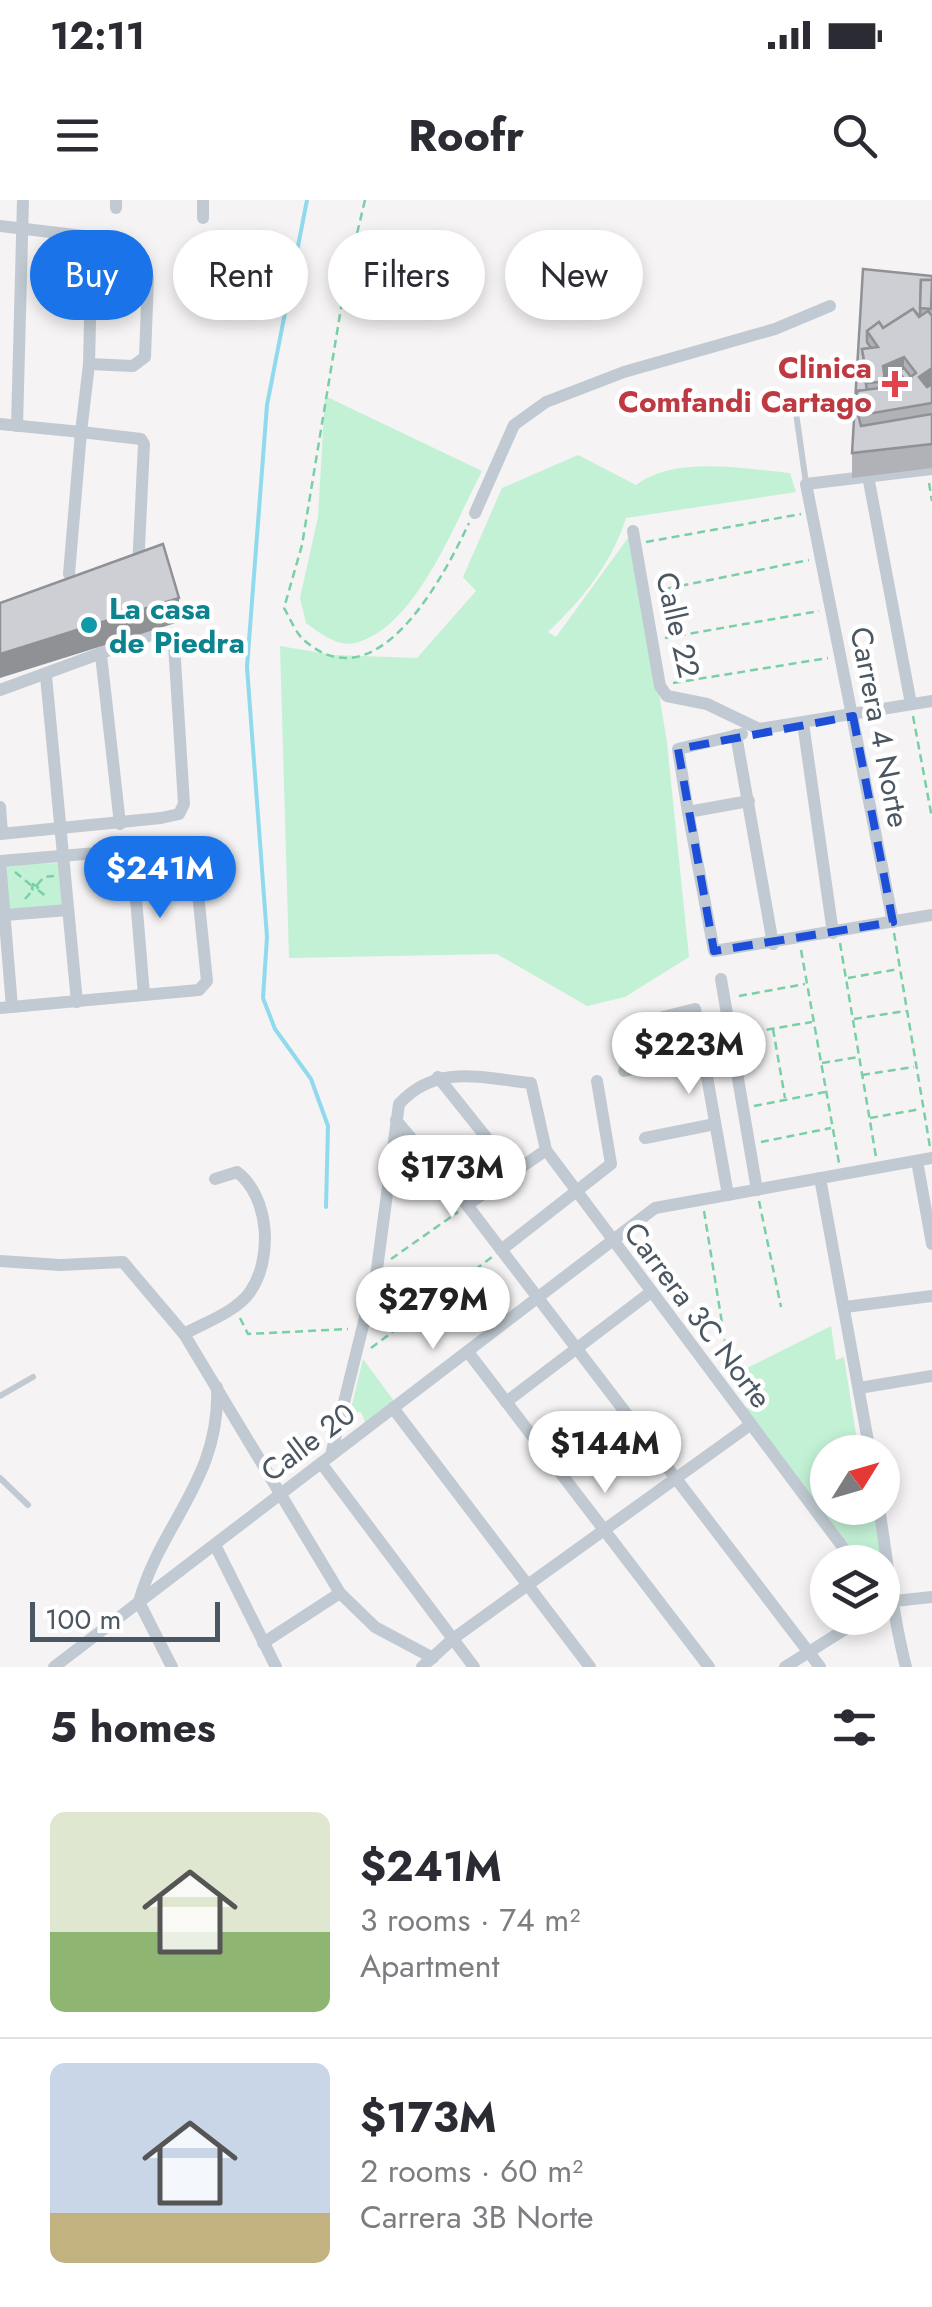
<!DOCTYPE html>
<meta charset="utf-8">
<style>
body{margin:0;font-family:Jost,sans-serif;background:#f2f2f3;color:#2b2b33;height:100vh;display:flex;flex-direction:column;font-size:38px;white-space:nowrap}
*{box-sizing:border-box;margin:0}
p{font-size:32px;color:#7c7c81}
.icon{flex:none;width:55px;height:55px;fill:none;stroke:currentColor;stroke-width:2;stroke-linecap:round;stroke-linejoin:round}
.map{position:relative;height:1467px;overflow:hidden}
.drawer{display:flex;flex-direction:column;background:#fff;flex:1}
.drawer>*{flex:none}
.hud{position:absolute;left:30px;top:30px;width:872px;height:90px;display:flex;gap:20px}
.needle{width:65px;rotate:53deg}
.fabs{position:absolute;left:810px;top:1235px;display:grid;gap:20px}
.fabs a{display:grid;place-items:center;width:90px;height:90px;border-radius:50%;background:#fff;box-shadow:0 5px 15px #0003;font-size:50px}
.scale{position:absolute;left:30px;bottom:25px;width:190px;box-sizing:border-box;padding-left:10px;border:5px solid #4a5661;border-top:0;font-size:28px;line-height:35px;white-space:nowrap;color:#4a5661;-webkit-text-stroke:8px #fff;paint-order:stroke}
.price{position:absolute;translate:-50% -85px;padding:0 22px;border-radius:35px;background:#fff;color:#222;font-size:32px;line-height:65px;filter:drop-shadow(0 2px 5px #0008)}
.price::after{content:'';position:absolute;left:50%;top:60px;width:30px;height:22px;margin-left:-15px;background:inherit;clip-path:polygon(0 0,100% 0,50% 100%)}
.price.active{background:#1a73e8;color:#fff}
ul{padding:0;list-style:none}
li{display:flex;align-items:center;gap:30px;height:250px;padding:0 50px}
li+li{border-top:2px solid #e1e1e2}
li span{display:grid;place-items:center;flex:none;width:280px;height:200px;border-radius:15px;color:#555}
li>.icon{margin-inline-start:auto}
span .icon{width:120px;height:120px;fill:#fffc;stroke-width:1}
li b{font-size:42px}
h2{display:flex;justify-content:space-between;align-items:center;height:120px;padding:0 50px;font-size:42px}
.pill{padding:0 35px;border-radius:45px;background:#fff;box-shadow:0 5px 15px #0003;font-size:35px;line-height:90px}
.pill.active{background:#1a73e8;color:#fff}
.status{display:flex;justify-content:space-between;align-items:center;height:70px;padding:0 50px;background:#fff;direction:ltr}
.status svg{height:28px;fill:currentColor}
header{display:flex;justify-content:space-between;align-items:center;height:130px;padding:0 50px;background:#fff;font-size:45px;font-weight:700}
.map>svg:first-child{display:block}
.green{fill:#c3f1d5}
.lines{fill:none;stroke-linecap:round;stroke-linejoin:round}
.stream{stroke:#90daee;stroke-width:4}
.path{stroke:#7ad0a6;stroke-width:2.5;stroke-dasharray:8 5;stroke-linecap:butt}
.lane{stroke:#c1cad2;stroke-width:6}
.street{stroke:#c1cad2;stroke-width:12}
.wall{fill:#b0b2b7}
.shaded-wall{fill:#909195}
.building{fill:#cdcfd5;stroke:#909195;stroke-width:2.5;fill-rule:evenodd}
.marked{fill:none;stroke:#1d4ed8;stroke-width:8;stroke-dasharray:20 12;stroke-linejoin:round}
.health-dot{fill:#e0444e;stroke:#fff;stroke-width:4}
.culture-dot{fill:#0f9aa8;stroke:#fff;stroke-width:4}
.labels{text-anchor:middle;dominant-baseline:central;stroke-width:9;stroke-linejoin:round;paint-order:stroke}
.health-label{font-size:30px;font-weight:bold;fill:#be3a42;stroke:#fff;text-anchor:end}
.culture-label{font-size:30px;font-weight:bold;fill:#0d838f;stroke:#fff;text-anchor:start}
.street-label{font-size:30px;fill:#4a5661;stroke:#fff}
</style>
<div class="status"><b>12:11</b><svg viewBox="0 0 49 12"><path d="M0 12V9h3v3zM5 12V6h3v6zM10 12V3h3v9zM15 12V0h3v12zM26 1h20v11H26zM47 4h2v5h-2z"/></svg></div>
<header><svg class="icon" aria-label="menu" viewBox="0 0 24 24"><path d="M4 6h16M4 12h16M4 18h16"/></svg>Roofr<svg class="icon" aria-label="search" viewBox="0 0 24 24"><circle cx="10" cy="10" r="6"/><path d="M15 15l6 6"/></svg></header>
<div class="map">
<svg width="932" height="1467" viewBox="0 0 932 1467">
<rect width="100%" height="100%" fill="#f5f3f3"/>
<g class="green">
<path d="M325,196L482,271C455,322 416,428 355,443C337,447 320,433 306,423L300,398L318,317Z"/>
<path d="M578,255L636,285C676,255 742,269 790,273L796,292L626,318C612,363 581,401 548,432L556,437L633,331L667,543L689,757L625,797L587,806L497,754L289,758L280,446L333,455L417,458L476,391L463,377L502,288Z"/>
<polygon points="59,663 64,711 9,714 6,665"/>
<polygon points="831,1126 836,1160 844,1157 857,1241 866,1243 867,1252 828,1252 828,1308 875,1308 882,1362 862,1362 746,1209 753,1202 735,1174"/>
<polygon points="363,1159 394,1201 366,1224 361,1212 350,1213"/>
</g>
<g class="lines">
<polyline class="stream" points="307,0 267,205 247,467 267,737 263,798 275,829 311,879 328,926 326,1007"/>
<g class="path">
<path d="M365,0L345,84L302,345L284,408C290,418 296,434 305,441C378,504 444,376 469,323"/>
<polyline points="929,283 932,301"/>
<polyline points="646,342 801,314"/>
<polyline points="655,391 809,360"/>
<polyline points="665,438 819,411"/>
<polyline points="673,483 828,458"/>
<polyline points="913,516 932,618"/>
<polyline points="15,672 32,686"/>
<polygon points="33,684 38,687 36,691 32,689"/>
<polyline points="37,685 44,677 54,676"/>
<polyline points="38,690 47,697"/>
<polyline points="25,699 33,690"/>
<polyline points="894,733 930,947"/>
<polyline points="840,743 876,957"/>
<polyline points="801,750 839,963"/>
<polyline points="848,778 899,769"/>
<polyline points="739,796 805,784"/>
<polyline points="854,819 906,811"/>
<polyline points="773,829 785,898"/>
<polyline points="741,834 812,822"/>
<polyline points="822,863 859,857"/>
<polyline points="862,875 914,867"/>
<polyline points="754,906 825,892"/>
<polyline points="870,918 921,909"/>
<polyline points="761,942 831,928"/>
<polyline points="759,1001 781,1107"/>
<polyline points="704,1011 727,1154"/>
<polyline points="391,1059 458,1012"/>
<polyline points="240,1118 248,1134 348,1129"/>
<polyline points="371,1148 492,1057"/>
</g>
<g class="lane">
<polyline points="796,213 806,283"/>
<polyline points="0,1196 33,1177"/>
<polyline points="0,1278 28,1305"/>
</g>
<g class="street">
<polyline points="116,8 116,0"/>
<polyline points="203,18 203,0"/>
<polyline points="0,26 92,37 89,164 81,232 0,224"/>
<polyline points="89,164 133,166 145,157 148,78 143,71 93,67"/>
<polyline points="17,226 23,0"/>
<polyline points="868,276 911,504"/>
<polyline points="475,313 514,225 546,202 624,172 775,129 830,106"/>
<polyline points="633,331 660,486 667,496 707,504 759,529 932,501"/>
<polyline points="69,374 81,232 141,239 144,244 138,368"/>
<polyline points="101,455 120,624"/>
<polyline points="46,476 77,802"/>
<polyline points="0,490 156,433 168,436 174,444 184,604 179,614 161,618 0,634"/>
<polyline points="803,523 833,733"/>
<polyline points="742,534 678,549 688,612 749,601"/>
<polyline points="736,535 773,744"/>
<polyline points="0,607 2,633"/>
<polyline points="688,612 714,751 932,715"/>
<polyline points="132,650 144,795"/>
<polyline points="0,661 193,645 207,781 199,790 0,808"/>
<polyline points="0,661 12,807"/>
<polyline points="5,715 68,710"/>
<polyline points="893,722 806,284 932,269"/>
<polyline points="721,779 757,990"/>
<polyline points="663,817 695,809 728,995"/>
<polyline points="624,871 703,854"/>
<polyline points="438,877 514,972"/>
<polyline points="396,920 467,1005 820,1467"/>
<polyline points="645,938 715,924"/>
<polyline points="917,961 932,1044"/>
<polyline points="820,978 870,1252"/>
<polyline points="467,1005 546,950"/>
<polyline points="501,1050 611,964 597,881"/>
<polyline points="0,1061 60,1065 123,1062 184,1134 340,1393 375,1427 433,1458"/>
<polyline points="845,1107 932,1096"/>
<path d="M184,1134C204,1123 236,1112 250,1092C273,1059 270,997 237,972L215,979"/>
<polyline points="468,1152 709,1467"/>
<polyline points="859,1188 932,1176"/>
<polyline points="506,1202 651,1092"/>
<polyline points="393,1208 590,1467"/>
<path d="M331,1255L377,1069L399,904C436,863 482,878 531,883L546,950L854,1362"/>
<polyline points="321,1263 474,1467"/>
<path d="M879,1308C888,1363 892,1412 906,1467"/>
<polyline points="215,1345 276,1467"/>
<path d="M139,1402C160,1324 221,1279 217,1187"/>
<polyline points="139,1402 172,1467"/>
<polyline points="885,1402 932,1397"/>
<polyline points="263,1443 340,1393"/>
<polyline points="54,1467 655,1008 932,958"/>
<polyline points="422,1467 454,1438 750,1225"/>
<polyline points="785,1467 863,1418"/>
</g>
</g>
<polygon class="wall" points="863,69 932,76 932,268 852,278 852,253"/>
<g class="shaded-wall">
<polygon points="904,157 904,191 885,192 883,166"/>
<polygon points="932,168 932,203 919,177"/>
<polygon points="179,398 179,422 0,478 0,454"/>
</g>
<g class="building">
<polygon points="863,69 932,76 932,80 921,80 920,117 913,109 883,128 879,122 867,131 867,142 871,148 862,149 864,160 862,161 867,190 857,191 857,203 855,203"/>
<polygon points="921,80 932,80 931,109 920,108"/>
<path d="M913,109L919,117L928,111L932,116V168L919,177L927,187L932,184V203L861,215L857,191L880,188L879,182L868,183L862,149L878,147L867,131L879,122L883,128ZM904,157L916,173L905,181L902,176L885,181L883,166Z"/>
<polygon points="904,168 911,177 905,181 902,176 885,181 884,177"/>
<polygon points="855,203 861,226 932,214 932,244 852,253"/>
<polygon points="163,344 179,398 0,454 0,403"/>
</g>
<path class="marked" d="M853,516L893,722L714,751L678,549Z"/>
<path class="health-dot" d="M890 169h10v10h10v10h-10v10h-10v-10h-10v-10h10z"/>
<circle class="culture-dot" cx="89" cy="425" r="10"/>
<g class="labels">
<g class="health-label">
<text x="872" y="167">Clinica<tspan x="872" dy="34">Comfandi Cartago</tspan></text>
</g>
<g class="culture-label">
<text x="109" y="408">La casa<tspan x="109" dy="34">de Piedra</tspan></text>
</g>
<g class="street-label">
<text transform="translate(678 425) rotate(77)">Calle 22</text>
<text transform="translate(880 527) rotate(79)">Carrera 4 Norte</text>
<text transform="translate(698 1115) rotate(53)">Carrera 3C Norte</text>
<text transform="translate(308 1242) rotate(-37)">Calle 20</text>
</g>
</g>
</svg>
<div class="fabs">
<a><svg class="needle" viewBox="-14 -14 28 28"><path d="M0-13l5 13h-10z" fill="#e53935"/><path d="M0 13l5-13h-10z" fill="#7c7c81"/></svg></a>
<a><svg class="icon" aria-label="layers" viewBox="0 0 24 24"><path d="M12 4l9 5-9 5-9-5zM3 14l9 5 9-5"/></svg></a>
</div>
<div class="scale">100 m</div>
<b class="price active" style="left:160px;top:721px">$241M</b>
<b class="price" style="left:689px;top:897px">$223M</b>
<b class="price" style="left:452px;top:1020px">$173M</b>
<b class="price" style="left:433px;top:1152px">$279M</b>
<b class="price" style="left:605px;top:1296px">$144M</b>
<div class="hud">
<a class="pill active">Buy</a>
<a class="pill">Rent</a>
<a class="pill">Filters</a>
<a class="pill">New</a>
</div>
</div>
<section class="drawer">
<h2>5 homes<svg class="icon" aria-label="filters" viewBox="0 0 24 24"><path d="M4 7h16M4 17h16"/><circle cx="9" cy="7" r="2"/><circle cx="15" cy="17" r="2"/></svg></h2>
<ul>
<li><span style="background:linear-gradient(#dfe7d0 60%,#8fb573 0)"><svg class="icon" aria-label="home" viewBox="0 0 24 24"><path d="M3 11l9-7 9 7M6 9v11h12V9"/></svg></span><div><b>$241M</b><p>3 rooms · 74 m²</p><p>Apartment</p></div></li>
<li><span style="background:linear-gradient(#c9d6e8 75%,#c2b280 0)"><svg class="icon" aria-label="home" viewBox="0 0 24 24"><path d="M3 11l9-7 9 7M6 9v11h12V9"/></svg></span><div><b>$173M</b><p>2 rooms · 60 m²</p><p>Carrera 3B Norte</p></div></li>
</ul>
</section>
